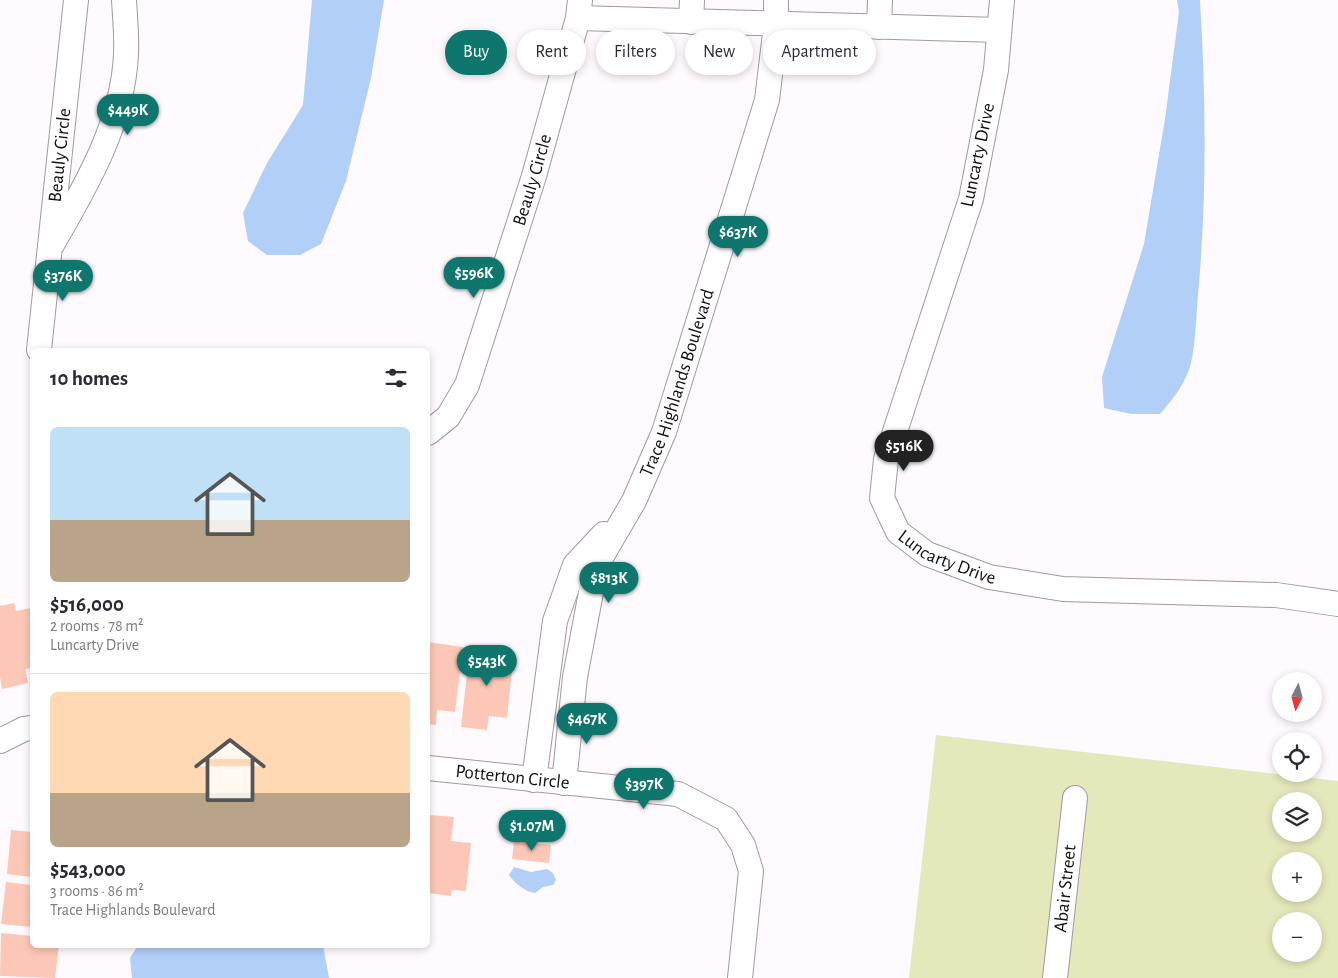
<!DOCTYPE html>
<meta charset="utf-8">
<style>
body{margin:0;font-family:"Alegreya Sans",sans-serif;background:#f2f2f3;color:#2b2b33;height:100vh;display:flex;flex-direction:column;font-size:19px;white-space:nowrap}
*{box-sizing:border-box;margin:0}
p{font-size:16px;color:#7c7c81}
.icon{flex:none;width:28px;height:28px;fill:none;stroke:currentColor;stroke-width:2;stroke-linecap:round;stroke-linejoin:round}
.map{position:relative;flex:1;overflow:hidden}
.details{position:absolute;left:30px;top:348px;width:400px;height:600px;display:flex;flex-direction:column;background:#fff;border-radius:8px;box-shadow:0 2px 8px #0003}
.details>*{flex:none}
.guide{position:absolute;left:445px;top:30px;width:475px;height:45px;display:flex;gap:10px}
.needle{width:32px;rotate:186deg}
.controls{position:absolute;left:1272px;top:672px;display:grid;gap:10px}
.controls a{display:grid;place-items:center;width:50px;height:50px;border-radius:50%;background:#fff;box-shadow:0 2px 8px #0003;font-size:25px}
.price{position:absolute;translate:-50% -42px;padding:0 11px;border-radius:18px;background:#0f766e;color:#fff;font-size:16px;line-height:32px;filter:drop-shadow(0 1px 2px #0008)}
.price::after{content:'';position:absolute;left:50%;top:30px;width:15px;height:11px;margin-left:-8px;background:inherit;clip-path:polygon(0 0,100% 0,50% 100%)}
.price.selected{background:#222;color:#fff}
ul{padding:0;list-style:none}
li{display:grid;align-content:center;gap:10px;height:265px;padding:0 20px}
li+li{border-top:1px solid #e1e1e2}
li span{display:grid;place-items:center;height:155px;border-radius:8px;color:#555}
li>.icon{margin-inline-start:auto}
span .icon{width:90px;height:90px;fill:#fffc;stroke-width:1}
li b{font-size:21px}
h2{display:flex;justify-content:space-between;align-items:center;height:60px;padding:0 20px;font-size:21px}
.pill{padding:0 18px;border-radius:22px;background:#fff;box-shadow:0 2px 8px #0003;font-size:18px;line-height:45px}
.pill.selected{background:#0f766e;color:#fff}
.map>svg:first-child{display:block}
.green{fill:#e5e8bb;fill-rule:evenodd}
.water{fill:#b2cff8}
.building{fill:#fcc7b7}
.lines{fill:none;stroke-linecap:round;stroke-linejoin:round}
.minor-casing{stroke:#a298a1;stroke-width:26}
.minor{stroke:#fff;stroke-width:24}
.labels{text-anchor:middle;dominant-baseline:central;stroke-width:4;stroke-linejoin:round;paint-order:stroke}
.street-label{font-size:19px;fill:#110e11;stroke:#fff}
</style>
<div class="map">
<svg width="1338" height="978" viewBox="0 0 1338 978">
<rect width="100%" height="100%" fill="#fefafe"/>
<path class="green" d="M936,735L1338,781V978H909ZM1281,801H1314V834H1281ZM1281,861H1314V894H1281ZM1281,921H1314V954H1281Z"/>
<g class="water">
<polygon points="312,0 384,0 371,78 346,181 321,244 300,255 267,255 248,241 243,213 267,163 303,105"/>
<path d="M1177,0H1200C1206,98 1207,197 1198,295C1196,317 1196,341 1191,363C1186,383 1173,399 1160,414H1131L1104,408L1102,377L1144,244L1165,119L1179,12Z"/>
<path d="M514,867L531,872L547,869L553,873L556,880L553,885L543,887L535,893C526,892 514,883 509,875Z"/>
<polygon points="138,945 323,945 329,978 132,978 130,958"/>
</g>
<g class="building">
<polygon points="14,603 16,611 31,608 32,668 25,669 28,683 2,689 0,677 0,606"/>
<polygon points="428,642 463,647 455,712 437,710 436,725 428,724"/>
<polygon points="470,647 514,652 507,718 489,716 487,730 461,727"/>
<polygon points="430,815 454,817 451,841 471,843 466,891 452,890 451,896 428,893 428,838"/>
<polygon points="11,830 32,832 32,877 7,874"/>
<polygon points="514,841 551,845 549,863 512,859"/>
<polygon points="6,882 32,885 32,927 1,924"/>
<polygon points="1,933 32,936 32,945 59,945 55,978 0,976"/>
</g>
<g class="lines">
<defs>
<g id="minor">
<path id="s1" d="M1002,0L996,70L971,199L886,459L882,498L898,532L927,554L989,577L1063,589L1276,595L1338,604"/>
<polyline points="578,18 999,30"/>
<polyline points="691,22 692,0"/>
<polyline points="879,27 880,0"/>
<path d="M53,243C87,184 123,123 126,54C127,36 125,18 124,0"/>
<path id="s2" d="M39,350L76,0"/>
<path id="s3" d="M428,433L448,417L467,385L534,176L578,18L580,0"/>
<polyline points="0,741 24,729 32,728"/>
<path id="s4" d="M428,768L678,794L726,819L743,845L751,871L740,978"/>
<polyline points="534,780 555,621 575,565 604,534"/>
<path id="s5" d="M564,783L575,677L596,566L634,501L664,432L767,100L776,25V0"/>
<path id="s6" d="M1055,978L1075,798"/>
</g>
</defs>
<use href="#minor" class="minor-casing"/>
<use href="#minor" class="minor"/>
</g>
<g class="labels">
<g class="street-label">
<text stroke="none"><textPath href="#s2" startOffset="196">Beauly Circle</textPath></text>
<text transform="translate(978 155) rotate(-78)">Luncarty Drive</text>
<text stroke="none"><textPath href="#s3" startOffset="278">Beauly Circle</textPath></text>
<text stroke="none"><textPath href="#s5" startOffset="421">Trace Highlands Boulevard</textPath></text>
<text stroke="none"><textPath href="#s1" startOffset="608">Luncarty Drive</textPath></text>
<text stroke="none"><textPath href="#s4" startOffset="85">Potterton Circle</textPath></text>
<text stroke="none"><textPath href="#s6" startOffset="90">Abair Street</textPath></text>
</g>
</g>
</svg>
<div class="controls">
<a><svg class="needle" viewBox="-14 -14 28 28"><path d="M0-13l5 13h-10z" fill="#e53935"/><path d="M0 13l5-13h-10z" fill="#7c7c81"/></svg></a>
<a><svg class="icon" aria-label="locate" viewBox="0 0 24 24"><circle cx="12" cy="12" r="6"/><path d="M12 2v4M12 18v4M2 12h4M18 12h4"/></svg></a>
<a><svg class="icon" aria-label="layers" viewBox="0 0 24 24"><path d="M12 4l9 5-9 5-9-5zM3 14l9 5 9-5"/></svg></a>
<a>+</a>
<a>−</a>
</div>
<b class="price" style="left:128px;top:136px">$449K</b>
<b class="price" style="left:738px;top:258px">$637K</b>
<b class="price" style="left:474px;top:299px">$596K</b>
<b class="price" style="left:63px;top:302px">$376K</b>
<b class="price selected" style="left:904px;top:472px">$516K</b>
<b class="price" style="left:609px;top:604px">$813K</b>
<b class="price" style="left:487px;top:687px">$543K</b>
<b class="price" style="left:587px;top:745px">$467K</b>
<b class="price" style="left:644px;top:810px">$397K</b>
<b class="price" style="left:532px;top:852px">$1.07M</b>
<div class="guide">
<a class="pill selected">Buy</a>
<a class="pill">Rent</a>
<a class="pill">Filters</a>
<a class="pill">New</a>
<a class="pill">Apartment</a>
</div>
<section class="details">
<h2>10 homes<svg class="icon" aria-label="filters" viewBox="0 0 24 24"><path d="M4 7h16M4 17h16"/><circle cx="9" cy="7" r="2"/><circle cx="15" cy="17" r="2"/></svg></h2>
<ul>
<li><span style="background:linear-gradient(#bfe0f5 60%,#b9a48a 0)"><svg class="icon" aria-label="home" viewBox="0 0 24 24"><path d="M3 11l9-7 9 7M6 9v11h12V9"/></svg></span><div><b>$516,000</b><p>2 rooms · 78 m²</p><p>Luncarty Drive</p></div></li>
<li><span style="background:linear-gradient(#ffd9b3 65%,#b9a48a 0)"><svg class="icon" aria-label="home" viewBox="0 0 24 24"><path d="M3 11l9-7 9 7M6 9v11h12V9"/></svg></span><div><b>$543,000</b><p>3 rooms · 86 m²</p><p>Trace Highlands Boulevard</p></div></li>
</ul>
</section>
</div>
